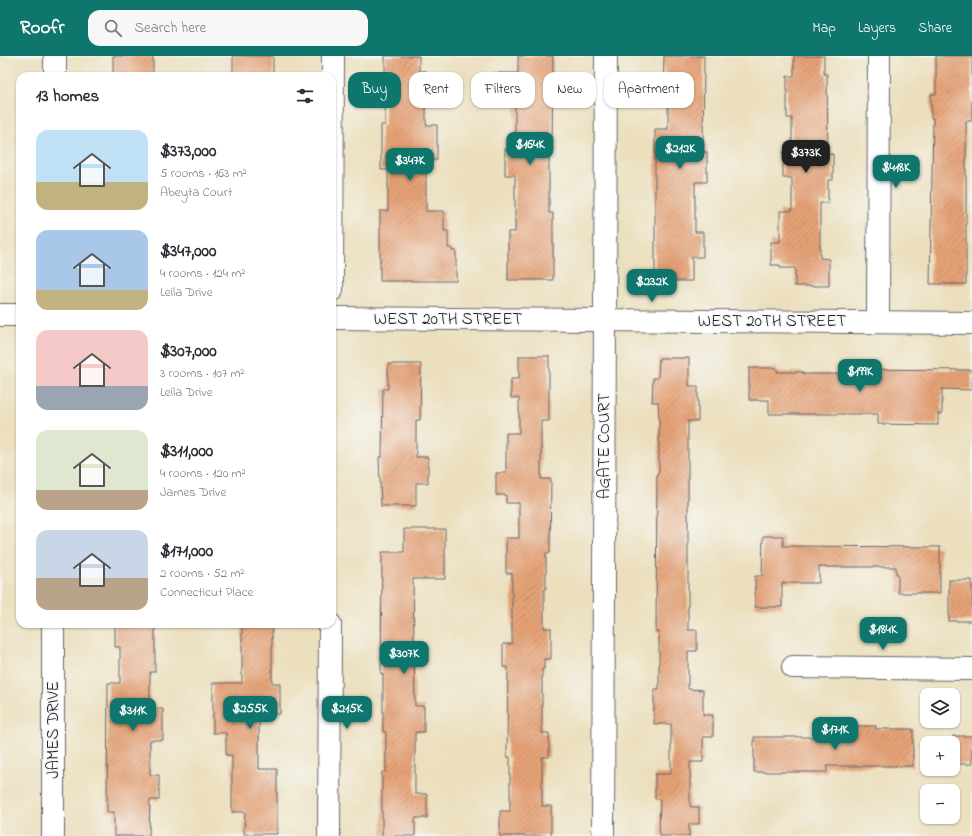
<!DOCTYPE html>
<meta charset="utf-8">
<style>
body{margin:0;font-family:"Indie Flower",sans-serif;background:#f7f7f7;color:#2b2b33;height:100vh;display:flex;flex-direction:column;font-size:15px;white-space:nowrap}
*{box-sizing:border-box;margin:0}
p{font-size:13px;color:#7c7c81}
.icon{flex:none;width:22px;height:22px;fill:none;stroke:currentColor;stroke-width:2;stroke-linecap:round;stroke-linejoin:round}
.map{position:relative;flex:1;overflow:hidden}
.drawer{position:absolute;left:16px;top:16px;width:320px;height:556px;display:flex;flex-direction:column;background:#fff;border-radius:12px;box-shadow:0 1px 3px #0004}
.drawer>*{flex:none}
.top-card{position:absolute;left:348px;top:16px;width:380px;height:36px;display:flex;gap:8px}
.tools{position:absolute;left:920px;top:632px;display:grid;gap:8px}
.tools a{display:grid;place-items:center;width:40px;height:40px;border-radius:8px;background:#fff;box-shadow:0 1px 3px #0004;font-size:20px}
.price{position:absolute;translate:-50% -34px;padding:0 9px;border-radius:8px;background:#0f766e;color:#fff;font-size:13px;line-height:26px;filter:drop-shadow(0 1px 2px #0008)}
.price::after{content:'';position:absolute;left:50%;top:24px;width:12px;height:9px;margin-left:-6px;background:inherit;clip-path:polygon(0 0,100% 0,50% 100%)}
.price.on{background:#222;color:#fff}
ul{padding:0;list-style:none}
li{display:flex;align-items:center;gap:12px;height:100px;padding:0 20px}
li span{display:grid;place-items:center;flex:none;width:112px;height:80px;border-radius:12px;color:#555}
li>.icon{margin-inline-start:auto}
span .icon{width:48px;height:48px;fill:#fffc;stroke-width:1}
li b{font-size:17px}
h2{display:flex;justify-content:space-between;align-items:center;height:48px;padding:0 20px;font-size:17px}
.tag{padding:0 14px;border-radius:12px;background:#fff;box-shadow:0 1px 3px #0004;font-size:14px;line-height:36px}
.tag.on{background:#0f766e;color:#fff}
header{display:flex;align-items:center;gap:24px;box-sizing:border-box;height:56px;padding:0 20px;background:#0f766e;color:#fff}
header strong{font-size:19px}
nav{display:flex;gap:22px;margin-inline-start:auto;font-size:14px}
.search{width:280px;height:36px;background:#f7f7f7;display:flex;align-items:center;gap:10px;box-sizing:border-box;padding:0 14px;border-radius:12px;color:#7c7c81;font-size:15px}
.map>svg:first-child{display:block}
.building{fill:url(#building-hatch)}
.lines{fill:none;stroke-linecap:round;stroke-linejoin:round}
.minor-casing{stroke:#686468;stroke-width:24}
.minor{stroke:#fff;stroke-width:22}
.labels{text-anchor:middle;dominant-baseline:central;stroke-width:3;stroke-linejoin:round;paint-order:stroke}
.street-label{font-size:17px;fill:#22223b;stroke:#f6f6f2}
</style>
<header>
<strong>Roofr</strong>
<div class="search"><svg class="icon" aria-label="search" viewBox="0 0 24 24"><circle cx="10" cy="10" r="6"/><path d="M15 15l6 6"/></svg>Search here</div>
<nav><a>Map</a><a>Layers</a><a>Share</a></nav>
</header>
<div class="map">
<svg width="972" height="780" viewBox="0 0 972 780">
<defs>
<pattern id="building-hatch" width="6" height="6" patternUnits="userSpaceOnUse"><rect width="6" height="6" fill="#e6a276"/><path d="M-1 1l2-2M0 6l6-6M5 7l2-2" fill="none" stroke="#ba8462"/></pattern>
</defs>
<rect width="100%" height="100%" fill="#f6f6f2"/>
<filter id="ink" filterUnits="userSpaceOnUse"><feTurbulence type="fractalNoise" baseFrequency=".025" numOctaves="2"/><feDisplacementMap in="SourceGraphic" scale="8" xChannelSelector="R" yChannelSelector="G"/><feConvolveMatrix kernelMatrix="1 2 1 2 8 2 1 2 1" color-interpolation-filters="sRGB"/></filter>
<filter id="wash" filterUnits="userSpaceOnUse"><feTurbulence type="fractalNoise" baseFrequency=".012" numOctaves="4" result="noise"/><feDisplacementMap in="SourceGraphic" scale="16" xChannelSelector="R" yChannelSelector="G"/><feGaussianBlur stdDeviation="0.9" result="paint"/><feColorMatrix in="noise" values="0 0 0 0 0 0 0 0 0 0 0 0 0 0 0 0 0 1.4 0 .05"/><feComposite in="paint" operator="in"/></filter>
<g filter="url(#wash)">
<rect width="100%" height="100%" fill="#ebdfbd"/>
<g id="blocks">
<g class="building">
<rect x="113" y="0" width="40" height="20"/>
<rect x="233" y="0" width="40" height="20"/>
<polygon points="385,0 419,0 419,15 426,15 426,69 437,69 437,104 426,104 426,155 444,155 444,175 448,175 448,192 452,192 452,195 456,195 456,225 380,225 380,155 388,155 388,114 381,114 381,69 385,69"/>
<polygon points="518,0 553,0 552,96 549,96 549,157 553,157 553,224 508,224 508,176 515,176 515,119 505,119 505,93 515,93 515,42 491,42 491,17 518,17"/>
<polygon points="664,0 704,0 703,96 707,96 707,126 695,126 695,176 703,176 703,201 692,201 692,225 655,225 655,73 668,73 668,40 663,40"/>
<polygon points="794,0 824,0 824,18 827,18 828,98 833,98 833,124 828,124 828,147 820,147 820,202 829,203 829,230 795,230 795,212 780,212 780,209 771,209 771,186 780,186 780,155 792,155 792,122 783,122 783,96 792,96 792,62 787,62 787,20 794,20"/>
<polygon points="936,0 972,0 972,65 966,65 966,228 930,228 933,62 931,62 931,38 936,38"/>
<polygon points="519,300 549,300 549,365 541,365 541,423 551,423 550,497 546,497 546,533 544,533 544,572 551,572 551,603 544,603 544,613 542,613 542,677 549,677 549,701 542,701 542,750 551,750 551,780 500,780 500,755 510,755 510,701 507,701 508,611 503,611 503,588 512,588 512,517 506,517 506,482 519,482 519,447 506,447 506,439 496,439 496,417 506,417 506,377 519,377 519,342 511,342 511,323 519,323"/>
<polygon points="659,302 689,302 689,330 698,330 698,365 688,365 688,574 697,574 697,595 688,595 688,633 703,634 703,659 713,659 713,681 703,681 703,706 690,706 690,751 699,751 699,768 689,768 689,780 659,780 660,743 655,743 655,718 671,718 671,668 654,668 654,633 659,633 659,576 656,576 657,417 659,417 659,365 658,346 652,346 653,322 658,322"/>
<polygon points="388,308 421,308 420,364 416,364 416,401 428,401 428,427 416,427 416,450 381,450 379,401 382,401 383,333 388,333"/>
<polygon points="749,312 777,312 777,316 803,316 803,318 853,318 853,313 972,314 972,334 942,333 942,358 938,358 938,369 878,368 878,358 769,358 769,344 749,344"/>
<polygon points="404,473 445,473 445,523 413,523 415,650 424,650 424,676 415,676 415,738 427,738 427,762 415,762 415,780 382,780 382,716 386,716 386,676 383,676 383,618 381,618 382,496 404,496"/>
<polygon points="763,480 783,480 783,490 940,491 940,537 898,537 898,518 896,518 896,511 819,511 819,527 782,527 782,551 755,551 755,520 762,520"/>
<rect x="949" y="524" width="23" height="41"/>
<polygon points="115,568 155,568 155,616 150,616 150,653 163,653 163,684 150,684 150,719 159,719 159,744 150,744 149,780 114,780 114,756 107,756 108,627 120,627 120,591 115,591"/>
<polygon points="242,568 272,568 272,627 280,627 280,658 259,658 259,713 277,713 277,778 244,778 245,756 232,756 232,699 226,699 226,677 213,677 213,627 242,627"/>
<polygon points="848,670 876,670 876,673 913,673 913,710 827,710 827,716 754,716 754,681 848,681"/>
<rect x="953" y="680" width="19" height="28"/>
</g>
</g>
</g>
<g filter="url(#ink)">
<use href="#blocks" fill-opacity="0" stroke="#686468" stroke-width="1"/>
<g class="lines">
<defs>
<g id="minor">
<polyline points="55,20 55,0"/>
<polyline points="332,234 333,0"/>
<polyline points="0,259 20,259"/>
<polyline points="332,262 972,267"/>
<polyline points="878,266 879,0"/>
<polyline points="53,568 53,780"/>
<polyline points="793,611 972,613"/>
<polyline points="329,780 330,568"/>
<polyline points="603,780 606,0"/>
</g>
</defs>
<use href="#minor" class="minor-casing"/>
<use href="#minor" class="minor"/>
</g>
</g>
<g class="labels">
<g class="street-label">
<text x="448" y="263">WEST 20TH STREET</text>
<text x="772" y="265">WEST 20TH STREET</text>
<text transform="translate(604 390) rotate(-90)">AGATE COURT</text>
<text transform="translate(53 674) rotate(-90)">JAMES DRIVE</text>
</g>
</g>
</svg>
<div class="tools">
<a><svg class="icon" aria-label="layers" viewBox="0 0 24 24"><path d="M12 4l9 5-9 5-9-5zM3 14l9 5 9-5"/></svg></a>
<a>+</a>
<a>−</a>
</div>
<b class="price" style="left:530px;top:110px">$164K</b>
<b class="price" style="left:680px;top:114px">$212K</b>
<b class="price on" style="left:806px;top:118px">$373K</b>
<b class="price" style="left:410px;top:126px">$347K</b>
<b class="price" style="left:896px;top:133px">$418K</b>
<b class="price" style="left:652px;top:247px">$232K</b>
<b class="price" style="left:860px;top:337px">$199K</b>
<b class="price" style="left:883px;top:595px">$184K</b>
<b class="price" style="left:404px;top:619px">$307K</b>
<b class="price" style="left:250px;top:674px">$255K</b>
<b class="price" style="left:347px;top:674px">$215K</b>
<b class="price" style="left:133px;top:676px">$311K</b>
<b class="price" style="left:835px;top:695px">$171K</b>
<div class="top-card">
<a class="tag on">Buy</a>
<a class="tag">Rent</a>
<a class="tag">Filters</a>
<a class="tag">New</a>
<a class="tag">Apartment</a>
</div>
<section class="drawer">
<h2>13 homes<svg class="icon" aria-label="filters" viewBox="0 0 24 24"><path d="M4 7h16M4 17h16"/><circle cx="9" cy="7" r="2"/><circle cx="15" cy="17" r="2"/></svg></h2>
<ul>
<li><span style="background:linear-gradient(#bfe0f5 65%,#c2b280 0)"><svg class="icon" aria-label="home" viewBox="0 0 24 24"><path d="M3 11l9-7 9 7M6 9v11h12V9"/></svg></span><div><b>$373,000</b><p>5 rooms · 163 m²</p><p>Abeyta Court</p></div></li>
<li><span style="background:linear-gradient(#a9c7e8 75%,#c2b280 0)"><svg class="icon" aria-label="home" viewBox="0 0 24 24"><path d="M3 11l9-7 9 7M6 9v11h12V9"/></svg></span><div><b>$347,000</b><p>4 rooms · 124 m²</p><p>Leila Drive</p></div></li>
<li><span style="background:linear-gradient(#f6c9c9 70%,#9aa5b1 0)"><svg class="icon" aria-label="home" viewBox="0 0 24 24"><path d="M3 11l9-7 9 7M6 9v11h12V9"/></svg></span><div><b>$307,000</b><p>3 rooms · 107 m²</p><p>Leila Drive</p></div></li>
<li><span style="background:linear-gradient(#dfe7d0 75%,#b9a48a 0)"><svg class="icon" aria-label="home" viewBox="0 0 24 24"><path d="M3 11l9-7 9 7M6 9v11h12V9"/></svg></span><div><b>$311,000</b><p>4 rooms · 120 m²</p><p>James Drive</p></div></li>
<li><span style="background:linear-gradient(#c9d6e8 60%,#b9a48a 0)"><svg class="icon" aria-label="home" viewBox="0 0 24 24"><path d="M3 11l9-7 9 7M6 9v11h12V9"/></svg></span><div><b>$171,000</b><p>2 rooms · 52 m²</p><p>Connecticut Place</p></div></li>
</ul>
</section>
</div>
